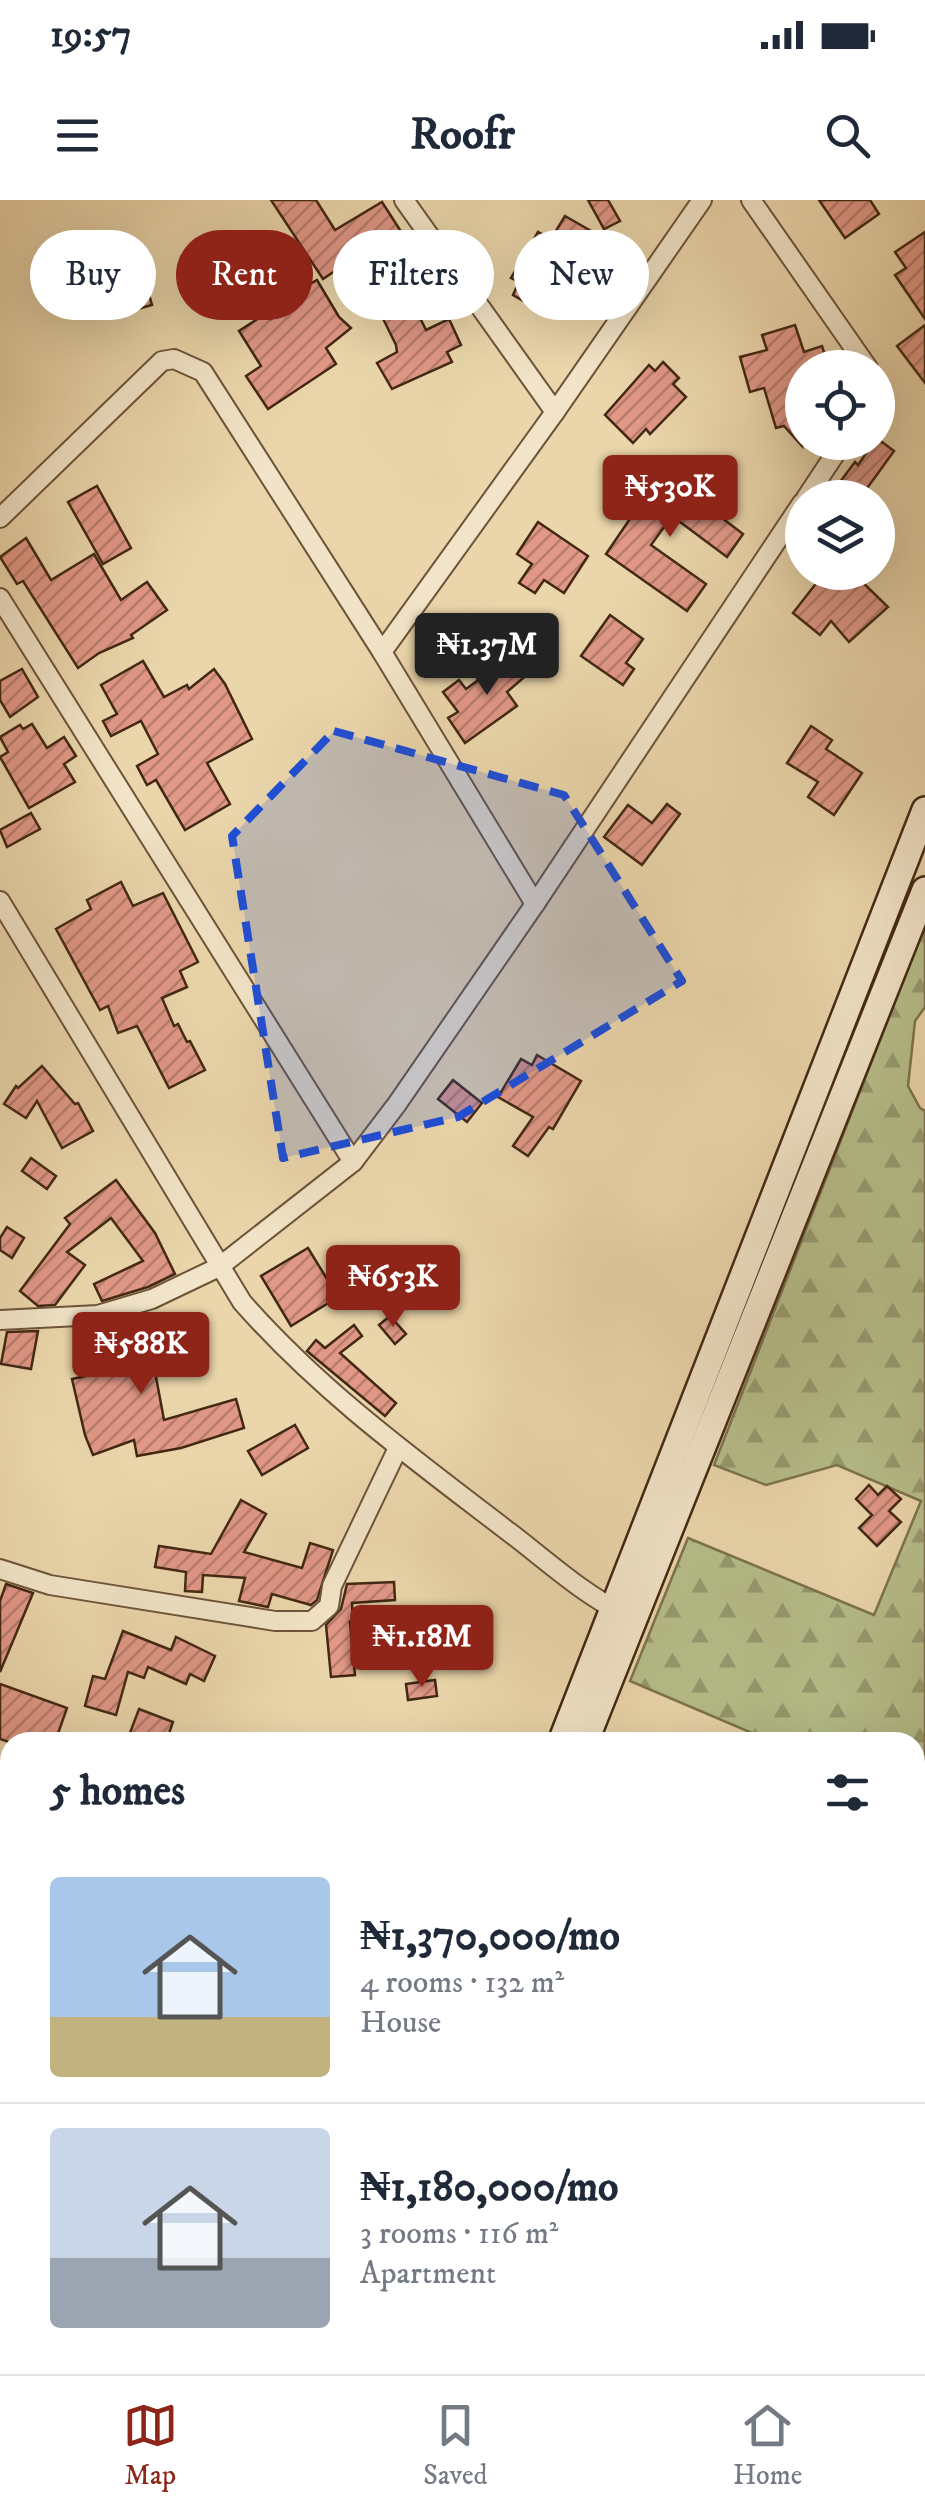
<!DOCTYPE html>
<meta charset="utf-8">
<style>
body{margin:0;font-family:"IM FELL DW Pica",serif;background:#f6f6f7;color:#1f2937;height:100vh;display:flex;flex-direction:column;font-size:38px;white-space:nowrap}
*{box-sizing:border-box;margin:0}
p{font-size:32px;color:#747a83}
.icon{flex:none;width:55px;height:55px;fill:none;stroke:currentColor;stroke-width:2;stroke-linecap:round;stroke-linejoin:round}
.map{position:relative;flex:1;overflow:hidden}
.sheet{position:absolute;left:0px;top:1532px;width:925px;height:642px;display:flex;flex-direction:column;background:#fff;border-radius:30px 30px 0 0;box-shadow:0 10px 40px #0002}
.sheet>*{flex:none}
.top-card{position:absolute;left:30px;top:30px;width:865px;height:90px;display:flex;gap:20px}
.fabs{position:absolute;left:785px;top:150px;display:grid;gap:20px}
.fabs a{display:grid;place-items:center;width:110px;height:110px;border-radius:50%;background:#fff;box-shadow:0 10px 40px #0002;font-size:50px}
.price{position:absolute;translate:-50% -85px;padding:0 22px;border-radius:10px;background:#8f2418;color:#fff;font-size:32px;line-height:65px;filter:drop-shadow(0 2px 5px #0008)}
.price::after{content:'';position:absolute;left:50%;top:60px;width:30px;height:22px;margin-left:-15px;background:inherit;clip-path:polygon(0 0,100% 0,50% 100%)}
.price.current{background:#222;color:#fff}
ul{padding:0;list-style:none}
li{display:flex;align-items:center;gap:30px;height:250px;padding:0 50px}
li+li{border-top:2px solid #e0e1e3}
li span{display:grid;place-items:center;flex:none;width:280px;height:200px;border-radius:10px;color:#555}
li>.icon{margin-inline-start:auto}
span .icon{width:120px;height:120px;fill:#fffc;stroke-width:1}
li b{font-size:42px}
h2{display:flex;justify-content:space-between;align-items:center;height:120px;padding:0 50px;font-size:42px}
.chip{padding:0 35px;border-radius:45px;background:#fff;box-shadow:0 10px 40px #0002;font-size:35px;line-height:90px}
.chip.current{background:#8f2418;color:#fff}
.status{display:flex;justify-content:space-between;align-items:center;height:70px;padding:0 50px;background:#fff;direction:ltr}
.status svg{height:28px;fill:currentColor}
header{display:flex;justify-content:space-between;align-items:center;height:130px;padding:0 50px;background:#fff;font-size:45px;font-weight:800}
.tabs{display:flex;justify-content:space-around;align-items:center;height:140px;border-top:2px solid #e0e1e3;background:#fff;font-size:28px;color:#747a83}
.tabs a{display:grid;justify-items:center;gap:5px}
.tabs .current{color:#8f2418}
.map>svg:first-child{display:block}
.forest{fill:url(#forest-firs);stroke:#7c734e;stroke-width:2.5}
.building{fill:url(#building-hatch);stroke:#422813;stroke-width:2.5}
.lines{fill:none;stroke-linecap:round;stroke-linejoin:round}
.minor-casing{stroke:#6c5439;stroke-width:22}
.secondary-casing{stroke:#422813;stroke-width:30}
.minor{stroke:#f2e4c8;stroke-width:18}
.secondary{stroke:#f2e4c8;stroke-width:25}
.marked{fill:#1d4ed8;fill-opacity:0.2;stroke:#1d4ed8;stroke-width:8;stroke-dasharray:20 12;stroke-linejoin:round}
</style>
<div class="status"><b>19:57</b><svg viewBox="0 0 49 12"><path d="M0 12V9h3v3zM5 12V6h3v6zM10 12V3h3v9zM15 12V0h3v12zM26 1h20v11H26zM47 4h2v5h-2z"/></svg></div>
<header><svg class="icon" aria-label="menu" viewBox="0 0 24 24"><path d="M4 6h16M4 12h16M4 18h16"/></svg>Roofr<svg class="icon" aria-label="search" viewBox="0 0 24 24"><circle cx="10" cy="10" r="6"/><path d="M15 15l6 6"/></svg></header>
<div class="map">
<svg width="925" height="2174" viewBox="0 0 925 2174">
<defs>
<pattern id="forest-firs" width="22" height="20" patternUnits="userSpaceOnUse" patternTransform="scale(2.5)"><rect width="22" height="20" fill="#b6be8a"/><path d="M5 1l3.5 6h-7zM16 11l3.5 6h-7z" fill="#969a70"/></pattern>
<pattern id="building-hatch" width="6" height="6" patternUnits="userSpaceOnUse" patternTransform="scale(2.5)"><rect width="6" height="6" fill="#e19887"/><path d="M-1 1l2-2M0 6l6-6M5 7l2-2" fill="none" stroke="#b87c6d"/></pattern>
</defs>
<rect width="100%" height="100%" fill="#ebd6ab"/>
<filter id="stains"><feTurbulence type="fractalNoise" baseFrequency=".002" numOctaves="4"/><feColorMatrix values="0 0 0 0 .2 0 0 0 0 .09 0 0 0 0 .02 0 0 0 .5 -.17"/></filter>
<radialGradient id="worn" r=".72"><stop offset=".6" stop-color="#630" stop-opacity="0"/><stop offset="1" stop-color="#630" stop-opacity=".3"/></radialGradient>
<polygon class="forest" points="925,725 925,807 915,821 908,886 920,908 925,911 925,2045 915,2041 915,1542 773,1542 630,1481 688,1338 874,1415 921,1301 837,1265 766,1285 714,1265"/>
<g class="building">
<polygon points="271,0 316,0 335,30 382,2 400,30 390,37 408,66 398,73 426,130 449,119 461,145 447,152 452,162 392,189 377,163 397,152 396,145 369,90 367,92 348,62 323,79"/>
<polygon points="588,0 608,0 620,21 604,29"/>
<polygon points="819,0 870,0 879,14 845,38"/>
<polygon points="565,16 598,35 551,117 513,95 519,82 511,78 538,32 551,39"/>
<polygon points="925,32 925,119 895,75 906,68 895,52"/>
<polygon points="134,42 152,105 117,115 99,51"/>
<polygon points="317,80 339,117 351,128 326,148 336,164 268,209 246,176 261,166 239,131 267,113 271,119 299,100 295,93"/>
<polygon points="795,125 804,152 822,146 829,168 802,168 802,246 784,226 776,228 764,188 750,192 740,157 767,150 762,135"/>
<polygon points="925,125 925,183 897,146"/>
<polygon points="663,162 679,178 673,184 686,197 650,234 646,229 633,243 605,215 649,165 655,171"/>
<polygon points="878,239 894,251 860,298 853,298 837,286 855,262 858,265 874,242 878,242"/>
<polygon points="662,272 743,334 727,357 672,316 651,345 706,384 687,411 606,354"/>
<polygon points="97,286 131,348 103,364 68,302"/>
<polygon points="538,322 588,356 564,393 544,380 535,393 519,383 532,364 517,354"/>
<polygon points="26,338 51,380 94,354 121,400 147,382 167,410 131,435 133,438 99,453 78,468 23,381 17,384 0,357"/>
<polygon points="825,372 852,372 888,407 849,442 831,421 820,435 793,413"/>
<polygon points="610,415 643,439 626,463 634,469 623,485 581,456"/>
<polygon points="456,416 467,425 454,444 442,435"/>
<polygon points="524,450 537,466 507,492 517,506 465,543 448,518 458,512 443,492 459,480 466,489 492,470 495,475"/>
<polygon points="143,461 164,497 187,485 189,489 214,469 225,484 252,539 207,563 230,604 185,630 156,580 147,585 137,566 158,554 141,521 111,536 103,521 117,514 101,485"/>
<polygon points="22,469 38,497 10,517 0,500 0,481"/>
<polygon points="32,524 47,548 64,537 76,556 64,564 75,582 29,608 0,557 8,552 0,537 20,525 23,529"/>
<polygon points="811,526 832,540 826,549 862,573 834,615 808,597 818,582 787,563"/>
<polygon points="667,604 680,614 642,665 604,637 628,605 652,623"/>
<polygon points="31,613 40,629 7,647 0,630"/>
<polygon points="121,682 133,706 163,693 198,762 180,771 187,787 162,798 174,826 178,824 187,842 190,841 205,870 169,888 137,826 118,833 108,806 100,810 56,729 91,709 87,700"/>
<polygon points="537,855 581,881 553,929 549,927 528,956 513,946 533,917 498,897 521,859 532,865"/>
<polygon points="42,866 75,904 78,903 93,931 62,948 37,901 26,918 4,904 16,886 18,888"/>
<polygon points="453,880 482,903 467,922 438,899"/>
<polygon points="31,958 56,976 47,989 22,971"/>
<polygon points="116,980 155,1033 175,1074 148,1087 102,1101 94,1084 143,1061 111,1018 67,1052 85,1065 55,1105 38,1106 20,1091 70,1024 65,1018"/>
<polygon points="7,1027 24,1038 12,1058 0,1050 0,1038"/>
<polygon points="308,1048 338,1097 291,1126 261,1076"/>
<polygon points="157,1114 170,1161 154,1166 164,1220 236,1199 244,1228 181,1248 137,1256 134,1240 93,1255 85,1235 72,1179 109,1171 94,1138 114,1126"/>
<polygon points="390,1116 406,1134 395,1144 379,1125"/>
<polygon points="354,1125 362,1136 340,1153 396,1203 385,1216 307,1151 316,1140 325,1148"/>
<polygon points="38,1131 31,1169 1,1164 7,1132"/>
<polygon points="295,1225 308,1248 262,1275 248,1251"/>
<polygon points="869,1285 878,1295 887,1286 901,1299 889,1311 901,1322 877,1346 859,1328 872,1315 856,1299"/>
<polygon points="241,1300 266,1314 244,1352 302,1368 310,1343 333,1350 317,1400 311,1405 272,1394 268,1407 239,1401 245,1378 203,1375 202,1392 185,1391 186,1372 155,1367 159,1346 211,1354"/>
<polygon points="394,1382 395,1400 352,1403 353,1422 350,1422 355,1475 331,1477 326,1425 341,1409 347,1384"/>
<polygon points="6,1384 33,1393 0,1472 0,1401"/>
<polygon points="123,1431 171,1450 176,1437 215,1456 204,1481 190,1474 186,1484 148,1467 144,1478 128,1472 116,1515 85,1506 93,1476 105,1479"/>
<polygon points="435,1480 437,1496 408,1500 406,1484"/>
<polygon points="0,1484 67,1508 55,1542 9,1542 0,1539"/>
<polygon points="139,1509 173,1522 166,1542 139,1542 128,1538"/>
</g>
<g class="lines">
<defs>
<g id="minor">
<polyline points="404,0 555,212"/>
<polyline points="751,0 868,168"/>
<polyline points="806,298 843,242"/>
<polyline points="0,318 162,161 174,159 203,172 382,452 535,704"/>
<polyline points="0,398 353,962"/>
<polyline points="382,452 555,212 702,0"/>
<path d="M0,701L242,1102C321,1192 415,1260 509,1332C541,1356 585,1396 621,1412"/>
<polyline points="0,1120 98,1115 152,1099 219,1067 353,962 397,904 535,704 802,303"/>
<polyline points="0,1369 50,1385 275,1421 312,1421 329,1406 332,1386 398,1248"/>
<polyline points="0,1779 10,1812"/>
<polyline points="0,1940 10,1932"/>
</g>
<g id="secondary">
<polyline points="561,1542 925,610"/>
<polyline points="585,1542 925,690"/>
<polyline points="303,2174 306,2165"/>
<polyline points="331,2174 335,2165"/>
</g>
</defs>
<use href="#minor" class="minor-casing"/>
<use href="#secondary" class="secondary-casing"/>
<use href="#minor" class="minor"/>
<use href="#secondary" class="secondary"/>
</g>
<path class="marked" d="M334,531L564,595L682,781L458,917L283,958L232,636Z"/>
<rect width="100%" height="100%" filter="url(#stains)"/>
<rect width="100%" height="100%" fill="url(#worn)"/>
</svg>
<div class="fabs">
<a><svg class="icon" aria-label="locate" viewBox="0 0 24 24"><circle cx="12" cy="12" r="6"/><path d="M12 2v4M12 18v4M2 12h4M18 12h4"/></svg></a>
<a><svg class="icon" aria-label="layers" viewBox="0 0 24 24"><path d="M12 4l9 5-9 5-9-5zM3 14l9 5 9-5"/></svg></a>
</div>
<b class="price" style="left:670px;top:340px">₦530K</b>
<b class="price current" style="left:487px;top:498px">₦1.37M</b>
<b class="price" style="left:393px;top:1130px">₦653K</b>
<b class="price" style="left:141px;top:1197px">₦588K</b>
<b class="price" style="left:422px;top:1490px">₦1.18M</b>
<div class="top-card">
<a class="chip">Buy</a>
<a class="chip current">Rent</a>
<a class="chip">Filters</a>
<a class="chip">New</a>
</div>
<section class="sheet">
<h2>5 homes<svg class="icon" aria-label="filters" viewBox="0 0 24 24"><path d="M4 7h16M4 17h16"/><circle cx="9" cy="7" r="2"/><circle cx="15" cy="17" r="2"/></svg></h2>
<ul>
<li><span style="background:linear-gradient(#a9c7e8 70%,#c2b280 0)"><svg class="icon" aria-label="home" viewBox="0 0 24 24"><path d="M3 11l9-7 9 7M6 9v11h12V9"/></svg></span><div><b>₦1,370,000/mo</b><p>4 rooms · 132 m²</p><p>House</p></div></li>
<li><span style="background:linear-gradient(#c9d6e8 65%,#9aa5b1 0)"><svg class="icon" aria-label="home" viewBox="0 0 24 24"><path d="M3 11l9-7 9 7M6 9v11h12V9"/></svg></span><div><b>₦1,180,000/mo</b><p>3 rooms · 116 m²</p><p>Apartment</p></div></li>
</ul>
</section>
</div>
<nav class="tabs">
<a class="current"><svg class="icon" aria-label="map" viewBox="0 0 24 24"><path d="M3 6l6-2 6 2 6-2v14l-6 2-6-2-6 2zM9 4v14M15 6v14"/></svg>Map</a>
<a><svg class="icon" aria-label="saved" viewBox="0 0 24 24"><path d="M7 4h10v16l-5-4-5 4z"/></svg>Saved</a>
<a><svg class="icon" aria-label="home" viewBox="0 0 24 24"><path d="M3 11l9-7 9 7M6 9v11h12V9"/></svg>Home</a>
</nav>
